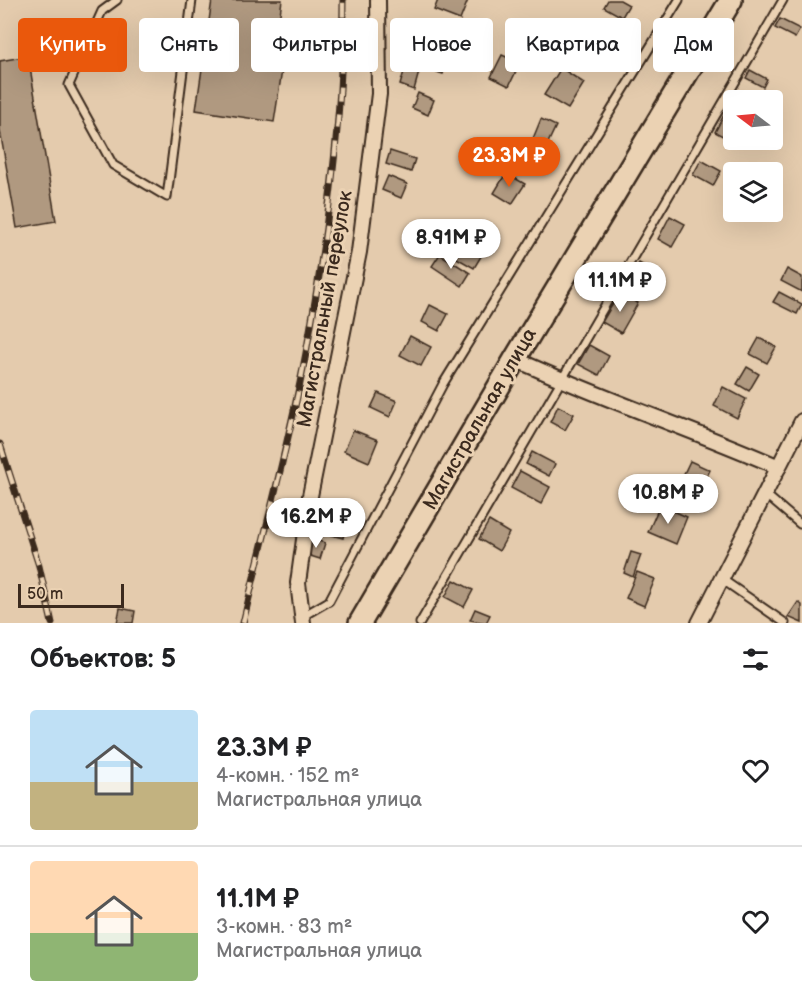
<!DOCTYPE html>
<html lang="ru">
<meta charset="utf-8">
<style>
body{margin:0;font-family:"Balsamiq Sans",sans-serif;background:#f2f2f2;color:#202124;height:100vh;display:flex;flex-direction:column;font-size:22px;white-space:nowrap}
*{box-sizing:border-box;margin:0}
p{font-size:20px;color:#757577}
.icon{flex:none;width:33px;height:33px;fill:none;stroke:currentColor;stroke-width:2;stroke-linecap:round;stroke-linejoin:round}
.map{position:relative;height:623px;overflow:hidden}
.sheet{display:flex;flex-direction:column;background:#fff;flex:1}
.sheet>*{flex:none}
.guide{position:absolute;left:18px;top:18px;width:766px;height:54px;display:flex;gap:12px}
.needle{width:39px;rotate:286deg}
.controls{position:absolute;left:723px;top:90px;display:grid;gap:12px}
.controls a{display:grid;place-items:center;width:60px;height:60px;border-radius:6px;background:#fff;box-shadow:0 6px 24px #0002;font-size:30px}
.scale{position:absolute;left:18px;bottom:15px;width:106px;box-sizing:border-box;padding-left:6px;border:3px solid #3b2a1e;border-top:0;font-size:16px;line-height:21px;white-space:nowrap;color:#3b2a1e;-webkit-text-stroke:4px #ebd2b3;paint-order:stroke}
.price{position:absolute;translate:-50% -51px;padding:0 14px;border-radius:21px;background:#fff;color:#222;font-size:20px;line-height:39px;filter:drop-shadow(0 2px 3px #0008)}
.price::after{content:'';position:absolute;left:50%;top:36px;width:18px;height:14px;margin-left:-9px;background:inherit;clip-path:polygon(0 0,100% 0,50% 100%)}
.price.active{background:#ea580c;color:#fff}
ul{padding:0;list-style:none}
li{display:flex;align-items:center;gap:18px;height:150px;padding:0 30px}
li+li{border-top:2px solid #e0e0e0}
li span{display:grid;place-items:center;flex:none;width:168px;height:120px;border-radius:6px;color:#555}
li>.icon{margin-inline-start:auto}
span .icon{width:72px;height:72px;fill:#fffc;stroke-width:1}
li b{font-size:26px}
h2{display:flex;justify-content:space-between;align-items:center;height:72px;padding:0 30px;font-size:26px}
.chip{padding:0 21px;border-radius:6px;background:#fff;box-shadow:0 6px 24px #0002;font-size:21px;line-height:54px}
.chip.active{background:#ea580c;color:#fff}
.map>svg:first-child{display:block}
.building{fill:#b09980;stroke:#3b2a1e;stroke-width:1.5}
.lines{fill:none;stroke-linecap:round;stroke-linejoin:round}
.lane-casing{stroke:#3b2a1e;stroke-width:11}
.street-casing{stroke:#3b2a1e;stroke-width:18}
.primary-casing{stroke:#3b2a1e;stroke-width:26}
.lane{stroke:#ebd2b3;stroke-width:7}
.street{stroke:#ebd2b3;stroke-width:14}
.primary{stroke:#ebd2b3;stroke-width:21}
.rail-casing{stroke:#3b2a1e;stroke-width:7}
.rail{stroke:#ebd2b3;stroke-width:4.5;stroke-dasharray:14;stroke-linecap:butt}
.labels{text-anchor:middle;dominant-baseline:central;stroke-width:6;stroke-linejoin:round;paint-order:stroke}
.street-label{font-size:20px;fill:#3b2a1e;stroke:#ebd2b3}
</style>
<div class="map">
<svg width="802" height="623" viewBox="0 0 802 623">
<rect width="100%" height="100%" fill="#e4cbad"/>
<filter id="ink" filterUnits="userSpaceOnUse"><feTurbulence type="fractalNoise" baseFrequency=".0167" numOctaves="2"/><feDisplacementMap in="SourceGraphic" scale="12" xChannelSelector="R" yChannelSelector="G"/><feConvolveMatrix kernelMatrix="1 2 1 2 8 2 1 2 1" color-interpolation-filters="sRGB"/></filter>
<g filter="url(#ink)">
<g class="building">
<polygon points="212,0 282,0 275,49 285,51 274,122 196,110"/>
<polygon points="438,0 468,0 460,20 434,10"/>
<polygon points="608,0 620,0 629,5 622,17 604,7"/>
<polygon points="780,19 800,29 795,38 775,28"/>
<polygon points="587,21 611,37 601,53 577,37"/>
<polygon points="429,40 452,47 443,74 421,67"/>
<polygon points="502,55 520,63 509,86 491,77"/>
<polygon points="28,56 56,221 17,228 0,131 0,61"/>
<polygon points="405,68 419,72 414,90 400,85"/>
<polygon points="561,68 584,83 568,109 544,95"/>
<polygon points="750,70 767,79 763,87 746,78"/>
<polygon points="418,93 434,100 428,115 412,108"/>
<polygon points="725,113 734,118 734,142 715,132"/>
<polygon points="541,119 556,126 546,147 532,141"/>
<polygon points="390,151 415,159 411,172 386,164"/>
<polygon points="701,160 721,171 713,186 693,175"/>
<polygon points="506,173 525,184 512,204 494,193"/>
<polygon points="388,176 407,184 401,198 382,190"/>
<polygon points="670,216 685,224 672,247 658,239"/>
<polygon points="458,238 483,253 474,268 448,253"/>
<polygon points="440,254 470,273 462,286 432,266"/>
<polygon points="639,263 652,271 640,289 628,281"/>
<polygon points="787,269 802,277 802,292 781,281"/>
<polygon points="620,292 638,303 621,333 602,322"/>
<polygon points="779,292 802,304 797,314 773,302"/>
<polygon points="430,305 448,314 439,331 422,322"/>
<polygon points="410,336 431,347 421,366 400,355"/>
<polygon points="759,338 776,347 767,363 750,354"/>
<polygon points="589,345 609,356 599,375 578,364"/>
<polygon points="747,367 759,374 749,391 737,384"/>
<polygon points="723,387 746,399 737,418 714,406"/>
<polygon points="378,393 397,401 390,417 371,408"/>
<polygon points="558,406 574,414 565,430 550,422"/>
<polygon points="353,430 378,440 369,462 344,451"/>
<polygon points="532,452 555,464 549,476 526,464"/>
<polygon points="690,461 710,470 701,489 681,480"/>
<polygon points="520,471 550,487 541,504 511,488"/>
<polygon points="672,486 698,496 693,507 667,497"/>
<polygon points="326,504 349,510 343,538 319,532"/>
<polygon points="660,505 687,517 676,544 648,532"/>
<polygon points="489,521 509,533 499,551 479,539"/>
<polygon points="312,539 325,543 320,559 307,555"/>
<polygon points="631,552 641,555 633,577 624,573"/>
<polygon points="637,572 655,579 644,606 626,598"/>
<polygon points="454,580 473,590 464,607 445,597"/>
<polygon points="798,602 802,605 802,623 788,617"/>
<polygon points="120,608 135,611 133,623 117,623"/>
<polygon points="475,609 490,615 486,623 470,620"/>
</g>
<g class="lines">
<defs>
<g id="lane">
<polyline points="117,0 102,11 69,85 113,165 167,197 192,0"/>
<polyline points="765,494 800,524"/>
<polyline points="723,580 785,623"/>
<polyline points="303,616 329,601 443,384 679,0"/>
<polyline points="420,623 783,0"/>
</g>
<g id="street">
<path d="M515,359C601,399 692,429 779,467"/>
<polyline points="303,623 298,583 310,496 359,252 379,94 378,0"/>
<polyline points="699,623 802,421"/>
</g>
<polyline id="primary" points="360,623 515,359 731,0"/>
</defs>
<use href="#lane" class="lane-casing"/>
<use href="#street" class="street-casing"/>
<use href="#primary" class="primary-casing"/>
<use href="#lane" class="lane"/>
<use href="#street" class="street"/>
<use href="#primary" class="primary"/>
<defs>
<g id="rail">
<polyline points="0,444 39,566 52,623"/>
<path d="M243,623C264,533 289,443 306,353C327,238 343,117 343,0"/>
</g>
</defs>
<use href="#rail" class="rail-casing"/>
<use href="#rail" class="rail"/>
</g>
</g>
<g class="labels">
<g class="street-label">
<text transform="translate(325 309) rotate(-80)">Магистральный переулок</text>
<text transform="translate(480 419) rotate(-60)">Магистральная улица</text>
</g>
</g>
</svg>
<div class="controls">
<a><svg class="needle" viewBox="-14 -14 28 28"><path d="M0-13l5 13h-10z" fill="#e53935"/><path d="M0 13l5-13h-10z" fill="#757577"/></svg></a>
<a><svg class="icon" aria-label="layers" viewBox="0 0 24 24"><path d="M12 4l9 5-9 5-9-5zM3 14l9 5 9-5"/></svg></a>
</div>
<div class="scale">50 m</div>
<b class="price active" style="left:509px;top:188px">23.3M ₽</b>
<b class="price" style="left:451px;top:270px">8.91M ₽</b>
<b class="price" style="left:620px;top:313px">11.1M ₽</b>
<b class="price" style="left:668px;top:525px">10.8M ₽</b>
<b class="price" style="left:316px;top:549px">16.2M ₽</b>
<div class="guide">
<a class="chip active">Купить</a>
<a class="chip">Снять</a>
<a class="chip">Фильтры</a>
<a class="chip">Новое</a>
<a class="chip">Квартира</a>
<a class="chip">Дом</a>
</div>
</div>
<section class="sheet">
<h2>Объектов: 5<svg class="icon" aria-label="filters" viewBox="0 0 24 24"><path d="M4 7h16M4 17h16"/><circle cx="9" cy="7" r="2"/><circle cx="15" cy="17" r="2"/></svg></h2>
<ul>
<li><span style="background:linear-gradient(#bfe0f5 60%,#c2b280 0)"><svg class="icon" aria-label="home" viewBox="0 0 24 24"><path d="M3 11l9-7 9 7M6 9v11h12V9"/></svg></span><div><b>23.3M ₽</b><p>4-комн. · 152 m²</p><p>Магистральная улица</p></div><svg class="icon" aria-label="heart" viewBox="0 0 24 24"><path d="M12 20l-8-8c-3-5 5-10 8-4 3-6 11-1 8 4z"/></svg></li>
<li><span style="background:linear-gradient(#ffd9b3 60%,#8fb573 0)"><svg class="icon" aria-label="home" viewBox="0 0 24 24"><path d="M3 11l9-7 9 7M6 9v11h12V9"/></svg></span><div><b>11.1M ₽</b><p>3-комн. · 83 m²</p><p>Магистральная улица</p></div><svg class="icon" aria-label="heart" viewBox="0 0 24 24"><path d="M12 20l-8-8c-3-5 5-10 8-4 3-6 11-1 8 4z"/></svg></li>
</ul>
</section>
